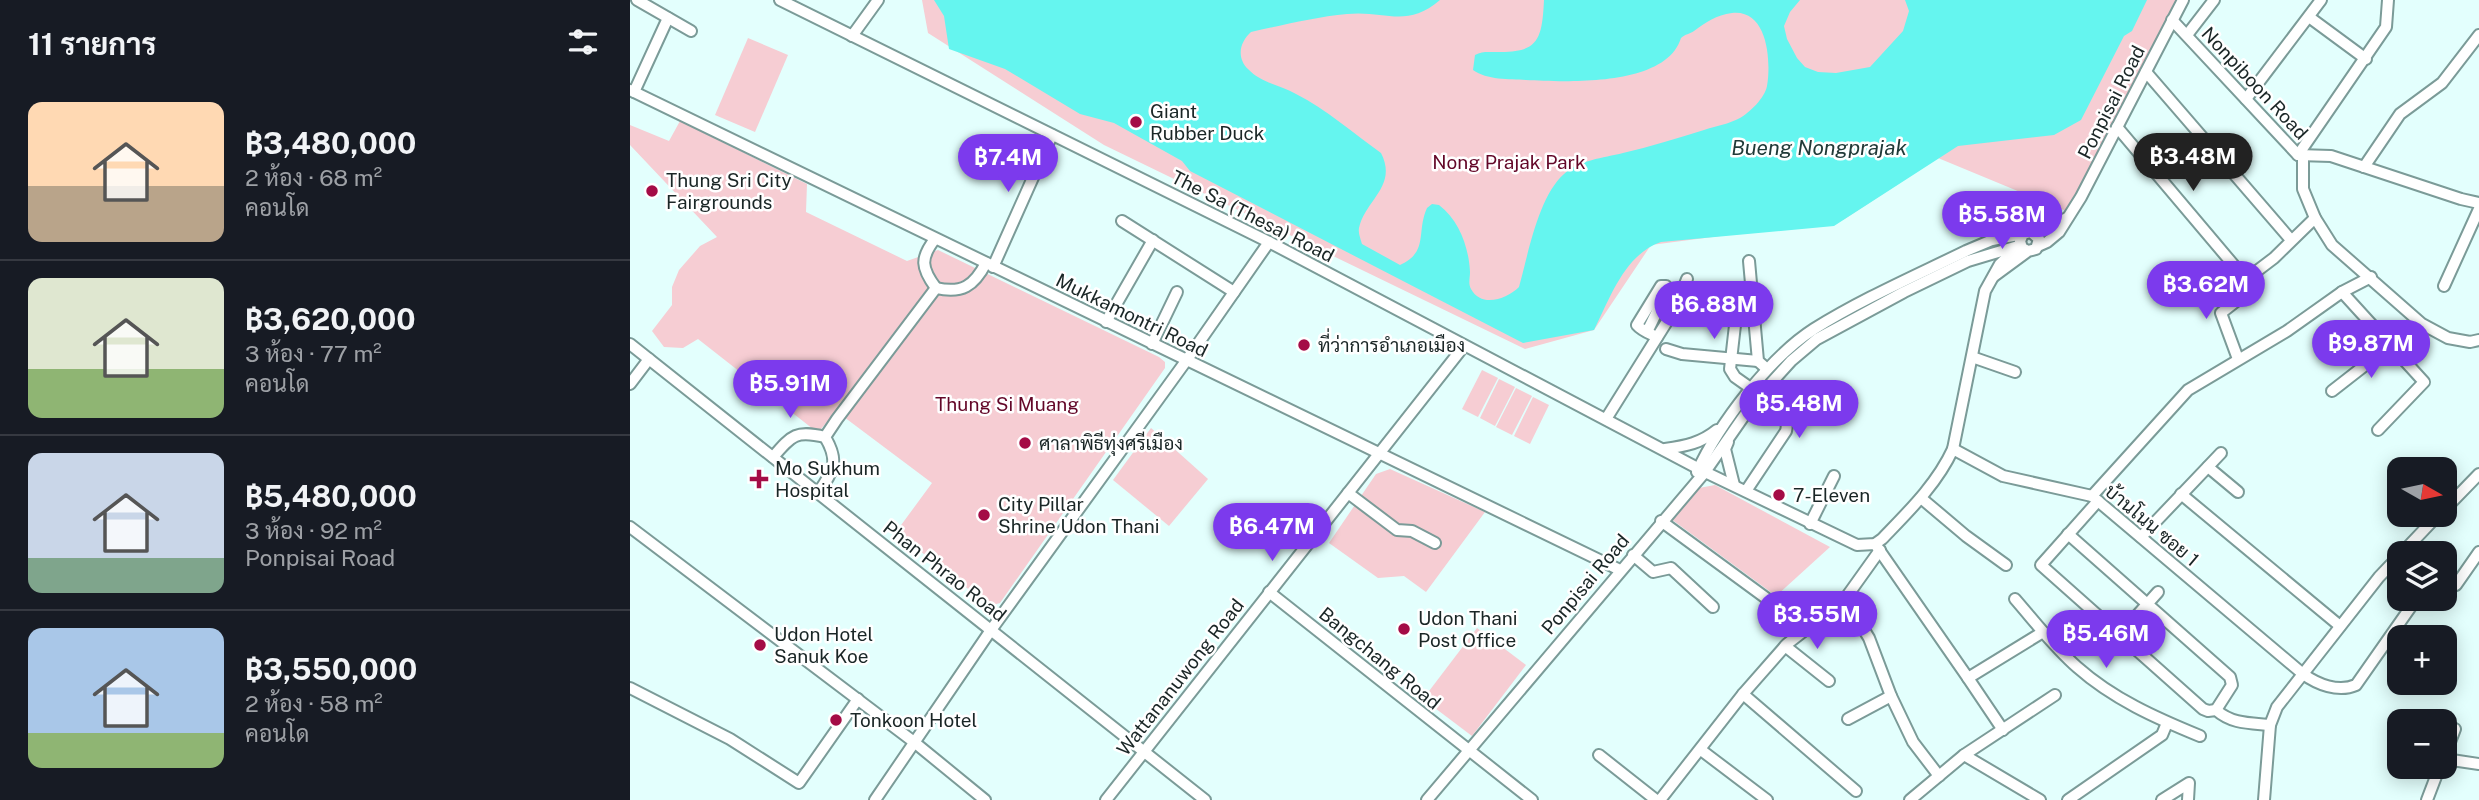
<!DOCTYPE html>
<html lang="th">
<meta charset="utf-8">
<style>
body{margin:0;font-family:"Public Sans",Sarabun,sans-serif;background:#242831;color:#f1f3f6;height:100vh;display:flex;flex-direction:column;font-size:26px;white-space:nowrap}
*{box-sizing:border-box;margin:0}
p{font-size:23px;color:#9ea1a6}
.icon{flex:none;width:38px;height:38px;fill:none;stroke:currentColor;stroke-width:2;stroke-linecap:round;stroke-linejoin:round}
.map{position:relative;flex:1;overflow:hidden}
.sheet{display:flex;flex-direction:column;background:#171b24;width:630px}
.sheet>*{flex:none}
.needle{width:46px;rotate:99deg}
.buttons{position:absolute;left:1757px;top:457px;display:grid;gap:14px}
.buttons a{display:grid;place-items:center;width:70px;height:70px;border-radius:14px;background:#171b24;box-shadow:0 4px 18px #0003;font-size:35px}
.price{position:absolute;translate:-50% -60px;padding:0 16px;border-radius:24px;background:#7c3aed;color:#fff;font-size:23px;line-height:46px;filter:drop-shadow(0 2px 4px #0008)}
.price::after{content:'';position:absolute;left:50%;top:42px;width:21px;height:16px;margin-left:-10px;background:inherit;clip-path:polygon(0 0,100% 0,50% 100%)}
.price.current{background:#222;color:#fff}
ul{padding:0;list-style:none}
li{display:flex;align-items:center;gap:21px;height:175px;padding:0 28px}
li+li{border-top:2px solid #363941}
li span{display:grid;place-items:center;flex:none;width:196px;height:140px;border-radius:14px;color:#555}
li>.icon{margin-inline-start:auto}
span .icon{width:84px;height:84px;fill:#fffc;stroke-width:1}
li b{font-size:30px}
h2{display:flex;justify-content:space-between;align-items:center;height:84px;padding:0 28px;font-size:30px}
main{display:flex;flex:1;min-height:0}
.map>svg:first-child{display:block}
.green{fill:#f6cdd3}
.water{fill:#65f5ef}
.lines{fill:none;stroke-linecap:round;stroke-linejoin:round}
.minor-casing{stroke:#7b9b98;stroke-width:14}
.minor{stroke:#fff;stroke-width:10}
.poi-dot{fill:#a40c46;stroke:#fff;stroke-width:2.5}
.labels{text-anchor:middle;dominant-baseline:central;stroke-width:5;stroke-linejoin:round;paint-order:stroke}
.street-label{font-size:19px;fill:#1a2626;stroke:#fff}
.poi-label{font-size:19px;fill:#1a2626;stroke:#fff;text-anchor:start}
.park-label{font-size:19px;fill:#630728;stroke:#fff}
.water-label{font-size:21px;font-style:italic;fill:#213a38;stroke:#fff}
</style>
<main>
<section class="sheet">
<h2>11 รายการ<svg class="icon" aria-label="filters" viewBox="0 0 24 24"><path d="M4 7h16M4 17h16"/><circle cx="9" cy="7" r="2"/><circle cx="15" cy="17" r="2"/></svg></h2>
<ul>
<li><span style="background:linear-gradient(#ffd9b3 60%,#b9a48a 0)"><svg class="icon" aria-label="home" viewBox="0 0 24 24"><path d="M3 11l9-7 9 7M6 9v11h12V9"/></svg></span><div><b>฿3,480,000</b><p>2 ห้อง · 68 m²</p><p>คอนโด</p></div></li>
<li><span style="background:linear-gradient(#dfe7d0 65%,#8fb573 0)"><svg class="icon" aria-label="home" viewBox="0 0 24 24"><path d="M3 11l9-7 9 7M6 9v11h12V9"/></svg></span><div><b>฿3,620,000</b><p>3 ห้อง · 77 m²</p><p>คอนโด</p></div></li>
<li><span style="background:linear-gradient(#c9d6e8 75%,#7fa58c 0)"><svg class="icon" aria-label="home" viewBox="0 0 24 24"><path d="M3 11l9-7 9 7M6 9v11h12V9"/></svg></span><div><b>฿5,480,000</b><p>3 ห้อง · 92 m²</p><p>Ponpisai Road</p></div></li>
<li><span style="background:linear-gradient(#a9c7e8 75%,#8fb573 0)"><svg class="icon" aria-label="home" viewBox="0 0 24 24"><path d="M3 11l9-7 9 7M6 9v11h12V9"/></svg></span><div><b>฿3,550,000</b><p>2 ห้อง · 58 m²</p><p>คอนโด</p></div></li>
</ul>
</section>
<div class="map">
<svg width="1849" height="800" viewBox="0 0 1849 800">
<rect width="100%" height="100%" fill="#e3fffd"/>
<g class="green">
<polygon points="292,0 1549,0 1441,213 1308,158 1213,220 1021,245 964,330 895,349 474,145 298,33"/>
<polygon points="118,38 158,55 125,132 85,115"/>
<polygon points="50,121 177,184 176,212 277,261 308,250 529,357 535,362 535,368 370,603 363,605 356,603 266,532 302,483 206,411 191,429 183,429 68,339 53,348 34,347 22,331 42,305 42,287 49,270 70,246 87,237 0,145 0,125 39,141"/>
<polygon points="852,370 868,378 848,417 832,409"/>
<polygon points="869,379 885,387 865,426 850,418"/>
<polygon points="886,388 902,396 882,435 866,427"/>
<polygon points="903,397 919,405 900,444 884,436"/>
<polygon points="521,428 578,479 539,526 483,480"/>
<polygon points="760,469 855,512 796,592 774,576 748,578 699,543 746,474"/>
<polygon points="1085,485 1200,547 1146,596 1041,519 1069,488"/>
<polygon points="847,628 896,665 842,736 793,699"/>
</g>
<path class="water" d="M304,0H810C776,29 755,10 717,14C685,17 653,25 621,32C610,42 606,57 618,69C631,83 650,85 666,94C696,109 723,133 751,153C768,186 735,200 729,228C728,233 731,240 732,244L770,265C799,252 786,232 797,208L802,204L809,205C830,221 839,249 840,272C840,278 838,284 841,289C852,309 878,298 889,287C898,255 908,197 934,174C949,160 973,158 993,153C1020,147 1047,138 1074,130C1086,126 1099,124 1110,118C1119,113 1135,98 1137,86C1141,64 1139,9 1102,13C1086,15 1076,22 1064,31C1060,34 1055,34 1051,38C1036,87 937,82 896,80C879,79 857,80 843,70L845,55C852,51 858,52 867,52C909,53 912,39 914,0H1170L1160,12L1154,26L1157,39L1167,58L1175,67L1188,72L1206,73L1240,67L1273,31L1279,11L1275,0H1517L1502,31L1494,36L1451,120L1424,135L1328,146L1204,226L1031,242C995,254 980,298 964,330L893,343L560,171L552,161L484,123L450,114L375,69L319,49L314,16Z"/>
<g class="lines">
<defs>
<g id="minor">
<polyline points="7,0 61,31"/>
<path d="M150,0L639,242L1075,472L1227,545L1245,544L1252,539C1278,512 1307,484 1323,449L1355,291L1370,264L1390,245"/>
<polyline points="1679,17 1736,59"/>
<polyline points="1542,20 1668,155 1701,156 1831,199 1849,203"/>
<polyline points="1557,35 1584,0"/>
<polyline points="222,36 248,0"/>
<polyline points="1516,72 1661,240"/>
<polyline points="0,90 990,570"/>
<polyline points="4,92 38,18"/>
<polyline points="1616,99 1691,0"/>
<polyline points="1487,127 1623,288 1591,313 1608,359"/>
<polyline points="1668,155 1756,27 1758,0"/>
<polyline points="1673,156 1673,189 1685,218 1702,245 1792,324 1818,338 1840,342 1849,340"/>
<polyline points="1734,167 1770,114 1812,83 1849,35"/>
<polyline points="492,221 604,292"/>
<polyline points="1404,233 1437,218"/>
<path d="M305,239C290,258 291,268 306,288"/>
<polyline points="1408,246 1417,242 1429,232 1451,197 1553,0"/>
<polyline points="1119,261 1128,361 1137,369"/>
<polyline points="363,267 422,135"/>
<polyline points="1364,276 1398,251 1406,249 1409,239 1401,232 1393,234 1390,241 1392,248 1398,251"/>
<polyline points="1615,280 1644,258 1685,218"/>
<polyline points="1814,286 1849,209"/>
<polyline points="1109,290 1100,369 1105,377 1122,389"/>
<polyline points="1712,292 1794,382 1748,430"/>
<polyline points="476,322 523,240"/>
<path d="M1017,332L1036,293V286H1031L1007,325C1012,331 1021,334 1027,337"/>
<polyline points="0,344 575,800"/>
<polyline points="522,344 547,292"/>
<polyline points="1036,349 1052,354 1128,361"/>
<polyline points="1342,357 1385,372"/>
<polyline points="0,384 19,359"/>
<polyline points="1702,391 1761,345"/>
<polyline points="976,419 1046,307 1057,279"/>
<polyline points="1098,442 1095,449 1104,485"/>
<path d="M1035,449C1056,446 1071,443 1087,430"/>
<path d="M1323,449L1373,476L1462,496L1673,674C1687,684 1708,693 1726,685L1787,598"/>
<path d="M143,457C162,435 166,430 195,437"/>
<polyline points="1578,467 1608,492"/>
<path d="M1067,472C1089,424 1139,358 1184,329C1232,299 1285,276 1336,251L1362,240L1393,234"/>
<path d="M1116,491L1156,431C1160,417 1145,399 1135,389"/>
<path d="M188,493C203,471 210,462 195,437L207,419L306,288C332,294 344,286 356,263"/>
<polyline points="718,493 767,530 782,531 805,543"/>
<polyline points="1551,494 1710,626"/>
<polyline points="1462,496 1558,390 1657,331 1712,292 1741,277"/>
<polyline points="1291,498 1336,536 1376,565"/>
<path d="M1468,501L1411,565L1573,709L1578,711L1586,710C1602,724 1619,723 1640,725"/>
<polyline points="1815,509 1849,474"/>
<polyline points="1031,521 1136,598"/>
<polyline points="1180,524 1204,476"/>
<polyline points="0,527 284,742 355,800"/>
<polyline points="1438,534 1600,677 1602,685 1586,710"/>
<polyline points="1511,537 1591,453"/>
<polyline points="1245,544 1338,678"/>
<polyline points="1772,553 1809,514"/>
<polyline points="1003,555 1023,572 1041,568 1083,607"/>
<polyline points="1815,587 1826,585 1849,552"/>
<polyline points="639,592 902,800"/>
<polyline points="1215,599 1250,550"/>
<path d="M1385,599C1405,622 1424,647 1447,667C1483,699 1526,718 1570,736"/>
<polyline points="1155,646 1199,681"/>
<polyline points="1477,649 1528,592"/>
<polyline points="0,688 100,739 169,783 228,699"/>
<polyline points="1113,694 1226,791"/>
<polyline points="1218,719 1261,696"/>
<polyline points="1373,730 1338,678 1413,632"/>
<polyline points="1071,750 1137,800"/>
<polyline points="969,755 1026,800"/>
<polyline points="1334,755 1410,800"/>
<polyline points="1815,755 1825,729"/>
<polyline points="1815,759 1849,764"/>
<polyline points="245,800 361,630 556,361 639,242"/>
<polyline points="476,800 834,346"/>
<polyline points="797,800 1075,472 1123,403 1161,361 1187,339 1274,292 1338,261 1388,246"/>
<polyline points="1030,800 1113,694 1157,644 1215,599 1239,638 1261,696 1283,742 1309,776"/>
<polyline points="1280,800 1334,755 1425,695"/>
<polyline points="1438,800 1532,735 1537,723"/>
<polyline points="1532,800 1559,783 1558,800"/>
<polyline points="1634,800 1640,725 1647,707 1749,577 1769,556"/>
<polyline points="1797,800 1810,766"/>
</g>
</defs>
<use href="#minor" class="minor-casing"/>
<use href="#minor" class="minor"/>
</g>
<g class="poi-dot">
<circle cx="506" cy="122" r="7"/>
<circle cx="22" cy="191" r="7"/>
<circle cx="674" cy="345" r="7"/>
<circle cx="395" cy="443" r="7"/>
<path d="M125.5 468.5h7v7h7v7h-7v7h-7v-7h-7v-7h7z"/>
<circle cx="1149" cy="495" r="7"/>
<circle cx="354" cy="515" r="7"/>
<circle cx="774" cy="629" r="7"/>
<circle cx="130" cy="645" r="7"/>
<circle cx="206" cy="720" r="7"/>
</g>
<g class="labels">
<g class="street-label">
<text transform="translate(1625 83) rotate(47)">Nonpiboon Road</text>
<text transform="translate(1481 102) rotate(-63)">Ponpisai Road</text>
<text transform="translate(623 216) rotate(27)">The Sa (Thesa) Road</text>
<text transform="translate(502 315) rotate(26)">Mukkamontri Road</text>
<text transform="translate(1522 525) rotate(40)">บ้านโนน ซอย 1</text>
<text transform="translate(315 571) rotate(38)">Phan Phrao Road</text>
<text transform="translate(955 584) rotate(-50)">Ponpisai Road</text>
<text transform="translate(750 658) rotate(39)">Bangchang Road</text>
<text transform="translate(550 677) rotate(-52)">Wattananuwong Road</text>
</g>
<g class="poi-label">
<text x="520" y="111">Giant<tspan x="520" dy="22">Rubber Duck</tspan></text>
<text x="36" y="180">Thung Sri City<tspan x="36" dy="22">Fairgrounds</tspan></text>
<text x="688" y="345">ที่ว่าการอำเภอเมือง</text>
<text x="409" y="443">ศาลาพิธีทุ่งศรีเมือง</text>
<text x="145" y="468">Mo Sukhum<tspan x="145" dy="22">Hospital</tspan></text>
<text x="1163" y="495">7-Eleven</text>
<text x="368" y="504">City Pillar<tspan x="368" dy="22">Shrine Udon Thani</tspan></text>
<text x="788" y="618">Udon Thani<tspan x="788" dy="22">Post Office</tspan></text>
<text x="144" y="634">Udon Hotel<tspan x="144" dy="22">Sanuk Koe</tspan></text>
<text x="220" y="720">Tonkoon Hotel</text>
</g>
<g class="park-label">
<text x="879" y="162">Nong Prajak Park</text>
<text x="377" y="404">Thung Si Muang</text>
</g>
<g class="water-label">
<text x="1189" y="147">Bueng Nongprajak</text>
</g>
</g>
</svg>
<div class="buttons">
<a><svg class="needle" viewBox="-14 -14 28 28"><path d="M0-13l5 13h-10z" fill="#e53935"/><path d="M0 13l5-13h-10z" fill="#9ea1a6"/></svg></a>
<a><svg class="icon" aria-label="layers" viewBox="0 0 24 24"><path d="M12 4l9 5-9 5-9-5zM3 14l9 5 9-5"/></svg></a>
<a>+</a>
<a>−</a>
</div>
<b class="price current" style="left:1563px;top:193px">฿3.48M</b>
<b class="price" style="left:378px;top:194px">฿7.4M</b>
<b class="price" style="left:1372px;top:251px">฿5.58M</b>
<b class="price" style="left:1576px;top:321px">฿3.62M</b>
<b class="price" style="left:1084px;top:341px">฿6.88M</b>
<b class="price" style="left:1741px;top:380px">฿9.87M</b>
<b class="price" style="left:160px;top:420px">฿5.91M</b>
<b class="price" style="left:1169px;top:440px">฿5.48M</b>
<b class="price" style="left:642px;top:563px">฿6.47M</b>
<b class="price" style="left:1187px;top:651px">฿3.55M</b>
<b class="price" style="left:1476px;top:670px">฿5.46M</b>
</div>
</main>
